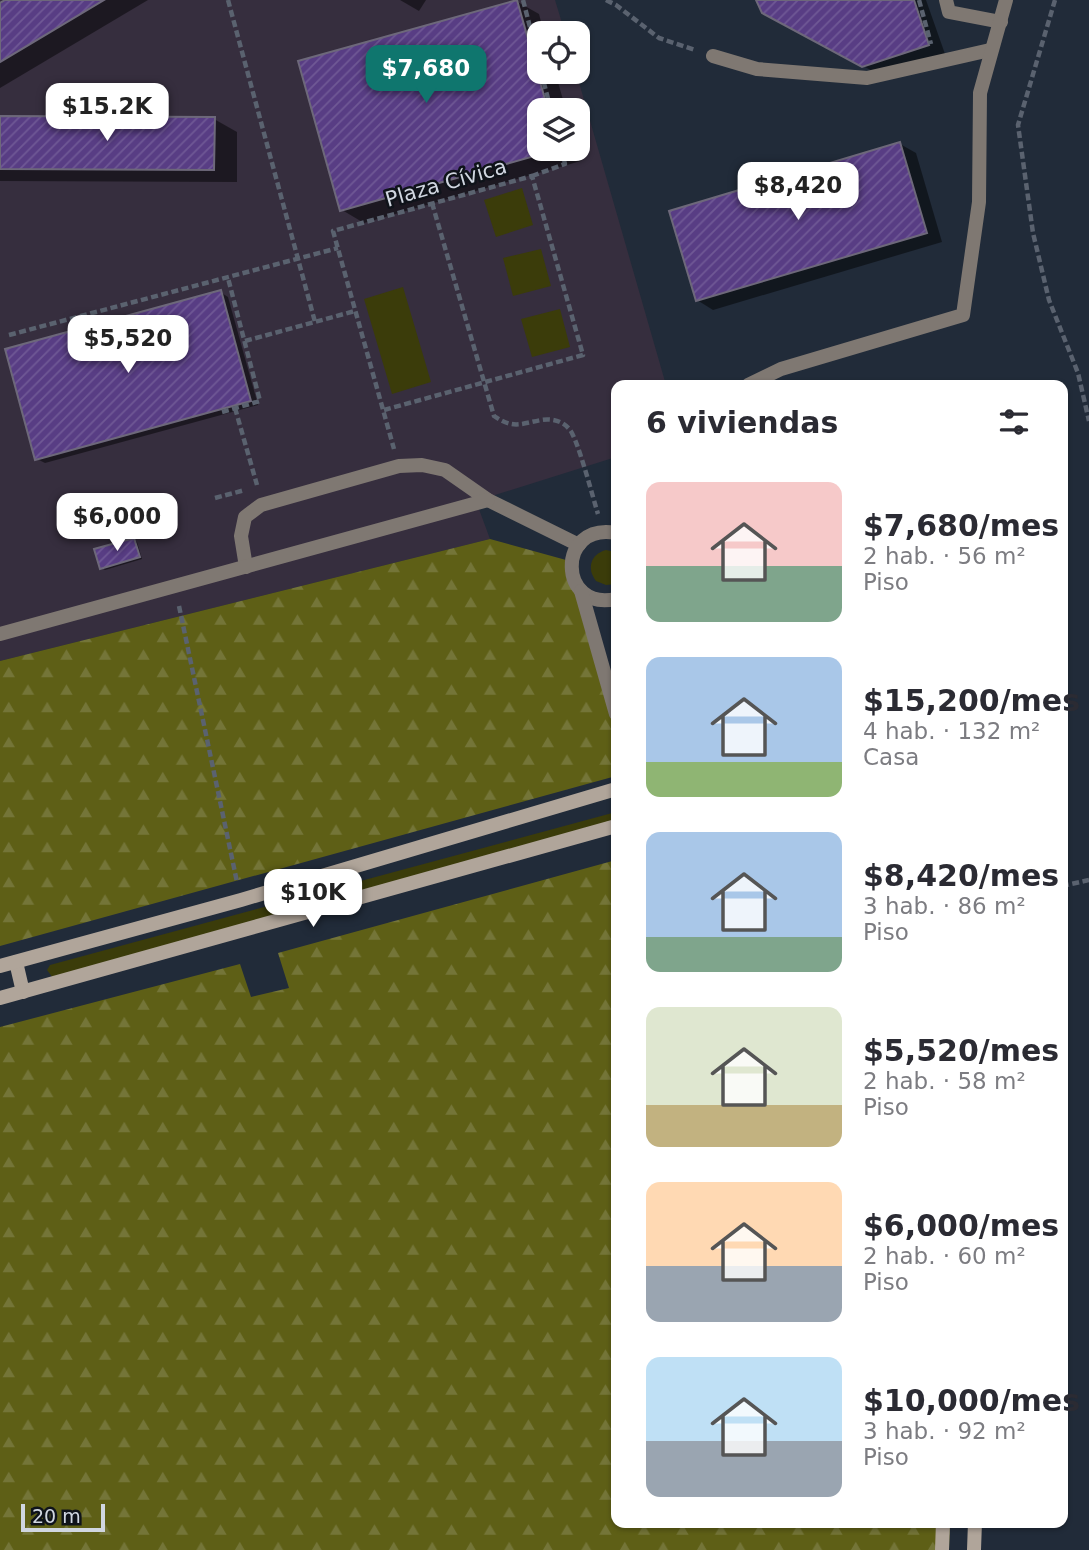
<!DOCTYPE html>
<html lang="es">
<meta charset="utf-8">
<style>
body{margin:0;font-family:"DejaVu Sans",sans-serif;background:#f7f7f7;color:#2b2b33;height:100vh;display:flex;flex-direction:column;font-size:26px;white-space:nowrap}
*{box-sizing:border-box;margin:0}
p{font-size:23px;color:#7c7c81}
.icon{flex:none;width:38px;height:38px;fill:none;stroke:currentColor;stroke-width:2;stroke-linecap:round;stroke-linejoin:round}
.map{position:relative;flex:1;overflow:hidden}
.panel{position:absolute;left:611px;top:380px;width:457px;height:1148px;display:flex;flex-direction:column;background:#fff;border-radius:14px;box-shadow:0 2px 5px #0004}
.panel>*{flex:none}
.fabs{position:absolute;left:527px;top:21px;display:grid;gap:14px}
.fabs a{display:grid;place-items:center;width:63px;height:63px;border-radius:14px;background:#fff;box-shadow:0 2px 5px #0004;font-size:35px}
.scale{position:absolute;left:21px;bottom:18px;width:84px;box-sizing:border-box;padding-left:7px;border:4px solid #d0d6e0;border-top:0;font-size:19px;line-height:24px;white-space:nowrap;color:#d0d6e0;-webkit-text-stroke:5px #0f131a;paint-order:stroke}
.price{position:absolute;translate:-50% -60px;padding:0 16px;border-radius:14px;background:#fff;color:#222;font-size:23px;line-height:46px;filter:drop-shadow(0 2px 4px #0008)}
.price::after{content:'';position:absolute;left:50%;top:42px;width:21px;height:16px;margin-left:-10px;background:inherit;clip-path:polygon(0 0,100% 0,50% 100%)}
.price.active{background:#0f766e;color:#fff}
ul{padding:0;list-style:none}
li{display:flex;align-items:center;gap:21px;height:175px;padding:0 35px}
li span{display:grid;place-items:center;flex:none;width:196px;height:140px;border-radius:14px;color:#555}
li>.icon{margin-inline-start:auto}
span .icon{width:84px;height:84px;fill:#fffc;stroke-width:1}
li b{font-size:30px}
h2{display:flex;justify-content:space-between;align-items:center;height:84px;padding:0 35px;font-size:30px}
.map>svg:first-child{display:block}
.education{fill:#362e3e;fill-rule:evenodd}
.grass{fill:#3b3c0a}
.forest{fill:url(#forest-firs)}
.shadow{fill:#0007}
.building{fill:url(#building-hatch);stroke:#6d687a;stroke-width:2}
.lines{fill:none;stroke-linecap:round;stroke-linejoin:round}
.path{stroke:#5a626f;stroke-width:4.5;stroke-dasharray:7 3.5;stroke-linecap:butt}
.lane{stroke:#7f7872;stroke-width:14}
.street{stroke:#7f7872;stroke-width:14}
.secondary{stroke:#b0a59a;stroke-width:14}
.labels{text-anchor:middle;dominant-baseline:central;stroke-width:5;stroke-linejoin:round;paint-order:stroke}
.street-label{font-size:21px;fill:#d0d6e0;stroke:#0f131a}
</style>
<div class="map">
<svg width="1089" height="1550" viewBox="0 0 1089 1550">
<defs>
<pattern id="forest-firs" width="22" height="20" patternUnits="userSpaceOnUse" patternTransform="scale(1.75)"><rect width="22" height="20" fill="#5e5f16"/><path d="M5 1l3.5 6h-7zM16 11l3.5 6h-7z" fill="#747538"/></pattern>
<pattern id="building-hatch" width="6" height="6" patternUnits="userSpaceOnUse" patternTransform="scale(1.75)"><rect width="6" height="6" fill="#583d84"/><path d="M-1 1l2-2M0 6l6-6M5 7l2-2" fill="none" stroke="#6f5895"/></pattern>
</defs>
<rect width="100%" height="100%" fill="#212b39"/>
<path class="education" d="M0,0H555L565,33H539V72H576L666,385H616V457L476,501L490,539L0,661ZM539,110H578V149H539Z"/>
<g class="grass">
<polygon points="522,188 533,225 496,237 484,200"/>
<polygon points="541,249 551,286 513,296 503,258"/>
<polygon points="403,287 431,382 392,394 364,299"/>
<polygon points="560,309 570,347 532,357 521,319"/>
<path d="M606,550L616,552V584L606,585L596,581C586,568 591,554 606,550Z"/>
<polygon points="616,812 616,826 53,978 47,970 50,965"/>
</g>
<g class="forest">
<polygon points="490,539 566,560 616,719 616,776 0,946 0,661"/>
<polygon points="616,860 616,1522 950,1523 949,1550 0,1550 0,1027 240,964 251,997 289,988 278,953"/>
</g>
<g class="shadow">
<polygon points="8,0 148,0 0,88 0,5"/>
<polygon points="400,0 426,0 419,11"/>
<polygon points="758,0 926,0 945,54 880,75 780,22"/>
<polygon points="516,1 539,14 544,33 539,33 539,72 555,72 566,110 539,110 539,149 577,149 581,161 364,223 342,210"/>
<polygon points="0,118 214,119 237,132 237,182 0,181"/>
<polygon points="900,144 916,153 942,242 713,310 697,300"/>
<polygon points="220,292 228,297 258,405 45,463 37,459"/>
<polygon points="134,540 137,542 142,559 105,570 102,568"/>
</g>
<g class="building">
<polygon points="5,0 104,0 0,62 0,3"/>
<polygon points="517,0 548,110 539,110 539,149 559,149 340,211 298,61"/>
<polygon points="756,0 914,0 929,45 862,67 762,13"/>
<polygon points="0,116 215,117 214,170 0,169"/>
<polygon points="900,142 927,233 696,301 669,211"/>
<polygon points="221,290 251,401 35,460 5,349"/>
<polygon points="134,538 140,557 100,569 94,549"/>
</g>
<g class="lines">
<g class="path">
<polyline points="228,0 315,322"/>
<polyline points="523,0 539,62"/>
<polyline points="606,0 616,5 659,38 695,50"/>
<polyline points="919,0 931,44"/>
<polyline points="1055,0 1018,125 1033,233 1049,300 1078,373 1089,421"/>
<polyline points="541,72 551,110"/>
<polyline points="532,176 565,164 561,149"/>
<path d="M432,203L494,416C513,429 520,424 541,420C552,418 563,421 570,430C578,440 593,498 598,514"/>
<polyline points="9,335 338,248"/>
<polyline points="245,341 355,311"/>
<polyline points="235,408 257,485"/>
<polyline points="384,410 583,355 532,176 333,231 394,449"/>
<polyline points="222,412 260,401 228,278"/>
<polyline points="215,498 245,490"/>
<polyline points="179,606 237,882"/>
<polyline points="1062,886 1089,880"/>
</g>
<g class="lane">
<polyline points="946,0 949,12 1001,22"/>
<polyline points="713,56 757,69 867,78 990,50"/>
<polyline points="748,385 781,369 963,315 979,202 980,93 1006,0"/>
<polyline points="246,567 241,536 245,517 261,505 399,466 422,465 445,470 488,500 579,545"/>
<polyline points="0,634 488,500"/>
</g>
<g class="street">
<path d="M616,533C556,522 558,612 616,599"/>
<polyline points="581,591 616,714"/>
</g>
<g class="secondary">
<polyline points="16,962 23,992"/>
<polyline points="0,966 241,900 616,789"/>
<polyline points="0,998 616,826"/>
<polyline points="942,1550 943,1522"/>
<polyline points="974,1550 975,1522"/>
</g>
</g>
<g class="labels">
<g class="street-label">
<text transform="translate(446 183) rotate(-16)">Plaza Cívica</text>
</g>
</g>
</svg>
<div class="fabs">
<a><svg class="icon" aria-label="locate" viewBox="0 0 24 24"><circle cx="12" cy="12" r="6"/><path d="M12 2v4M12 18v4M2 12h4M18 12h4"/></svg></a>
<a><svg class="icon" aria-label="layers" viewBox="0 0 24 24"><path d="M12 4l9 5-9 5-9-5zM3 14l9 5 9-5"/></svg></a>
</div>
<div class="scale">20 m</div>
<b class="price active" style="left:426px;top:105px">$7,680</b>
<b class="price" style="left:107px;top:143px">$15.2K</b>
<b class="price" style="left:798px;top:222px">$8,420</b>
<b class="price" style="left:128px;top:375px">$5,520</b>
<b class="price" style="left:117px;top:553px">$6,000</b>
<b class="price" style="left:313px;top:929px">$10K</b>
<section class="panel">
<h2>6 viviendas<svg class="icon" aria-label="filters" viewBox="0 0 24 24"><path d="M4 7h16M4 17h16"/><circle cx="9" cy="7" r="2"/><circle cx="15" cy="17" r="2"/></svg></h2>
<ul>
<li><span style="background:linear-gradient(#f6c9c9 60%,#7fa58c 0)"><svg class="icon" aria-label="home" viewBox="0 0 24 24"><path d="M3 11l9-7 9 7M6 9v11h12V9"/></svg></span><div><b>$7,680/mes</b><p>2 hab. · 56 m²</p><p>Piso</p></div></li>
<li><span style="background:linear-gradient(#a9c7e8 75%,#8fb573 0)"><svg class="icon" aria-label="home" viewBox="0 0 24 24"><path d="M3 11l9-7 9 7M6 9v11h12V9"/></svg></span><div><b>$15,200/mes</b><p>4 hab. · 132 m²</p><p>Casa</p></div></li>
<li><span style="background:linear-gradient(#a9c7e8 75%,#7fa58c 0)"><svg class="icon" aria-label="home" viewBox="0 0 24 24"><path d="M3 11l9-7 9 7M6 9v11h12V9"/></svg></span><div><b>$8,420/mes</b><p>3 hab. · 86 m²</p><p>Piso</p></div></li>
<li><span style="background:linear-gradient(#dfe7d0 70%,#c2b280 0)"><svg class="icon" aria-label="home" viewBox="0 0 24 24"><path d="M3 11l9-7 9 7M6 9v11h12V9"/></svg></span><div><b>$5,520/mes</b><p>2 hab. · 58 m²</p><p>Piso</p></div></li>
<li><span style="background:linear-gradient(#ffd9b3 60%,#9aa5b1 0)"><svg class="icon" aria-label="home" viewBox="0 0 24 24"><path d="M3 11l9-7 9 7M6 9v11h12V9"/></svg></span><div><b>$6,000/mes</b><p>2 hab. · 60 m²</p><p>Piso</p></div></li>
<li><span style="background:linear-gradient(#bfe0f5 60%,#9aa5b1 0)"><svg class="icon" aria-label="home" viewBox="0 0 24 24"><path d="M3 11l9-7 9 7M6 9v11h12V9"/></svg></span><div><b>$10,000/mes</b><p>3 hab. · 92 m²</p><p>Piso</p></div></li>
</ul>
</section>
</div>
